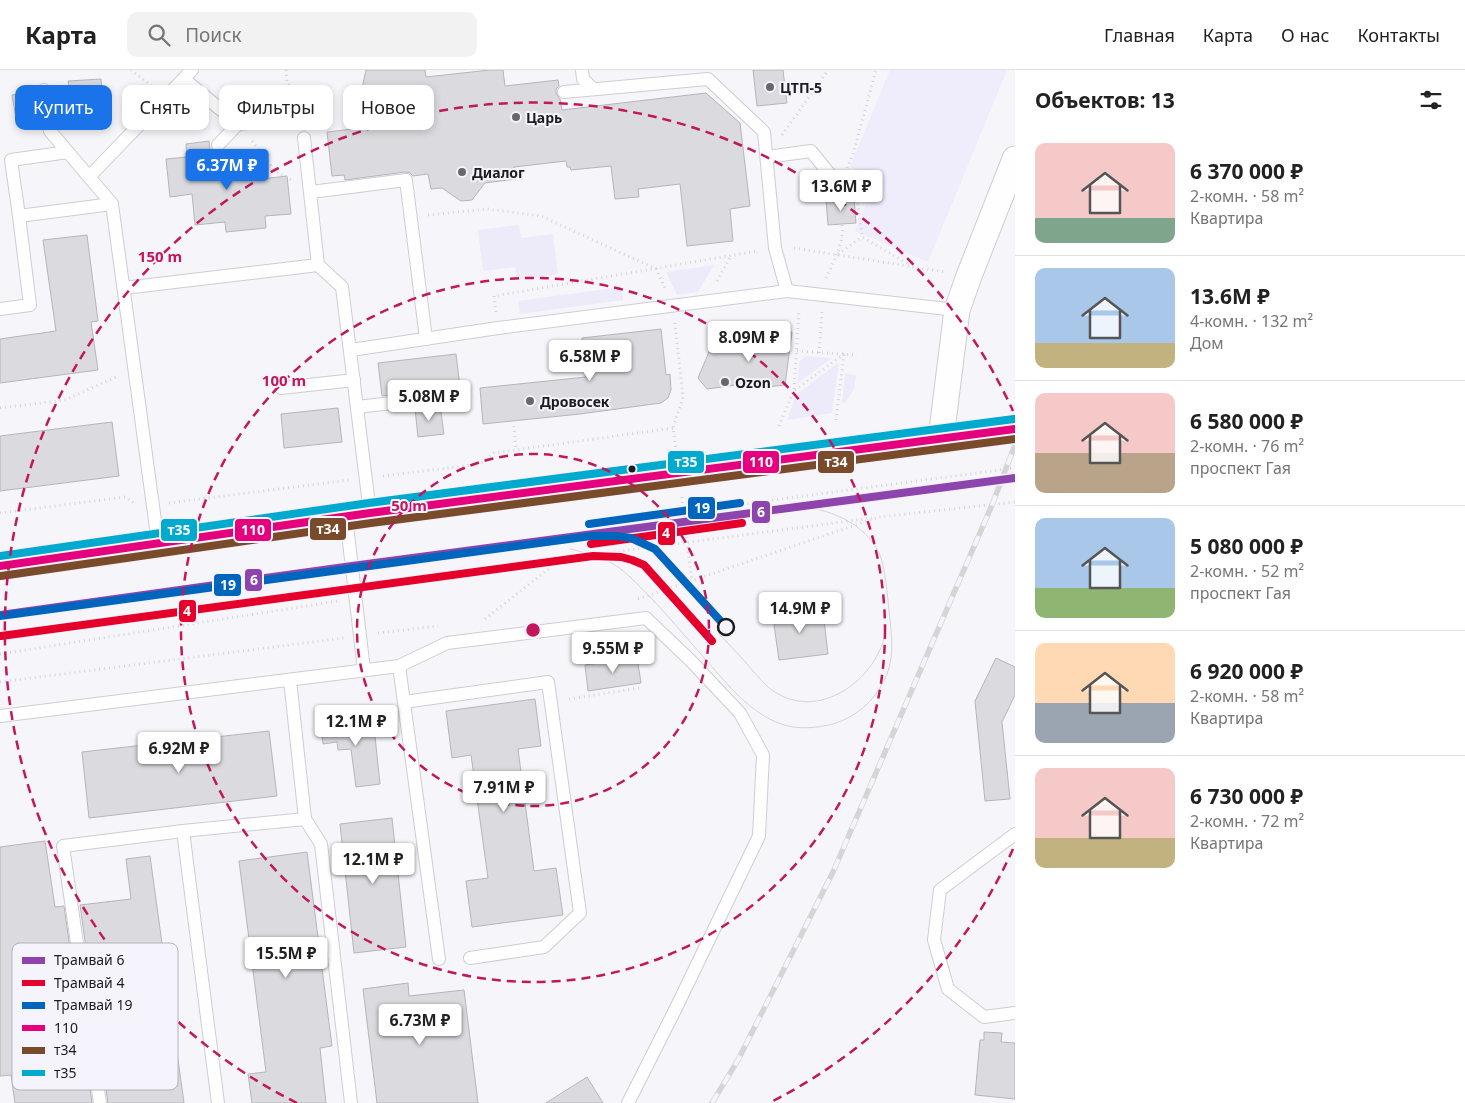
<!DOCTYPE html>
<html lang="ru">
<meta charset="utf-8">
<style>
body{margin:0;font-family:"Noto Sans",sans-serif;background:#f2f2f2;color:#222;height:100vh;display:flex;flex-direction:column;font-size:19px;white-space:nowrap}
*{box-sizing:border-box;margin:0}
p{font-size:16px;color:#767676}
.icon{flex:none;width:28px;height:28px;fill:none;stroke:currentColor;stroke-width:2;stroke-linecap:round;stroke-linejoin:round}
.map{position:relative;flex:1;overflow:hidden}
.drawer{display:flex;flex-direction:column;background:#fff;width:450px}
.drawer>*{flex:none}
.hud{position:absolute;left:15px;top:15px;width:475px;height:45px;display:flex;gap:10px}
.price{position:absolute;translate:-50% -42px;padding:0 11px;border-radius:5px;background:#fff;color:#222;font-size:16px;line-height:32px;filter:drop-shadow(0 1px 2px #0008)}
.price::after{content:'';position:absolute;left:50%;top:30px;width:15px;height:11px;margin-left:-8px;background:inherit;clip-path:polygon(0 0,100% 0,50% 100%)}
.price.current{background:#1a73e8;color:#fff}
ul{padding:0;list-style:none}
li{display:flex;align-items:center;gap:15px;height:125px;padding:0 20px}
li+li{border-top:1px solid #e0e0e0}
li span{display:grid;place-items:center;flex:none;width:140px;height:100px;border-radius:10px;color:#555}
li>.icon{margin-inline-start:auto}
span .icon{width:60px;height:60px;fill:#fffc;stroke-width:1}
li b{font-size:21px}
h2{display:flex;justify-content:space-between;align-items:center;height:60px;padding:0 20px;font-size:21px}
.tag{padding:0 18px;border-radius:10px;background:#fff;box-shadow:0 2px 8px #0003;font-size:18px;line-height:45px}
.tag.current{background:#1a73e8;color:#fff}
header{display:flex;align-items:center;gap:30px;box-sizing:border-box;height:70px;padding:0 25px;background:#fff;border-bottom:1px solid #e0e0e0}
header strong{font-size:24px}
nav{display:flex;gap:28px;margin-inline-start:auto;font-size:18px}
.search{width:350px;height:45px;background:#f2f2f2;display:flex;align-items:center;gap:12px;box-sizing:border-box;padding:0 18px;border-radius:10px;color:#767676;font-size:19px}
main{display:flex;flex:1;min-height:0}
.map>svg:first-child{display:block}
.built{fill:#efecfc}
.green{fill:#edeafa}
.building{fill:#dadadf;stroke:#b6b5ba}
.lines{fill:none;stroke-linecap:round;stroke-linejoin:round}
.service-casing{stroke:#cecdd2;stroke-width:14}
.minor-casing{stroke:#cecdd2;stroke-width:27}
.primary-casing{stroke:#cecdd2;stroke-width:29}
.path{stroke:#d4d4d5;stroke-width:3;stroke-dasharray:1 4;stroke-linecap:butt}
.service{stroke:#fefefe;stroke-width:12}
.minor{stroke:#fefefe;stroke-width:25}
.primary{stroke:#fefefe;stroke-width:28}
.tram{stroke:#d5d5d6;stroke-width:1}
.rail-casing{stroke:#d5d5d6;stroke-width:5.5}
.rail{stroke:#f5f3fc;stroke-width:4;stroke-dasharray:11;stroke-linecap:butt}
.bus-1-casing{stroke:#f5f3fc;stroke-width:11}
.bus-2-casing{stroke:#f5f3fc;stroke-width:11}
.bus-3-casing{stroke:#f5f3fc;stroke-width:11}
.bus-1{stroke:#e5007d;stroke-width:8}
.bus-2{stroke:#7a4b2a;stroke-width:8}
.bus-3{stroke:#00a9ce;stroke-width:8}
.tram-1-casing{stroke:#f5f3fc;stroke-width:11}
.tram-2-casing{stroke:#f5f3fc;stroke-width:11}
.tram-3-casing{stroke:#f5f3fc;stroke-width:11}
.tram-1{stroke:#8e44ad;stroke-width:8}
.tram-2{stroke:#e4002b;stroke-width:8}
.tram-3{stroke:#0065bd;stroke-width:8}
.ring{fill:none;stroke:#c2185b;stroke-width:2.5;stroke-dasharray:9 6}
.poi-dot{fill:#68676c;stroke:#f5f3fc;stroke-width:2}
.bus-dot{fill:#1c1b20;stroke:#f5f3fc;stroke-width:2}
.stop-dot{fill:#f5f3fc;stroke:#1c1b20;stroke-width:2.5}
.labels{text-anchor:middle;dominant-baseline:central;stroke-width:4;stroke-linejoin:round;paint-order:stroke}
.poi-label{font-size:14px;font-weight:bold;fill:#1c1b20;stroke:#f5f3fc;text-anchor:start}
.key{fill:#f5f3fc;stroke:#b4b2ba;stroke-width:1}
.key-label{font-size:14px;fill:#1c1b20}
.centre{fill:#c2185b;stroke:#f5f3fc;stroke-width:2.5}
.ring-label{font-size:15px;text-anchor:middle;font-weight:bold;fill:#c2185b;stroke:#f5f3fc;stroke-width:4;stroke-linejoin:round;paint-order:stroke}
.line-badge{stroke:#f5f3fc;stroke-width:2}
.badge-label{font-size:14px;text-anchor:middle;font-weight:bold;fill:#fff}
</style>
<header>
<strong>Карта</strong>
<div class="search"><svg class="icon" aria-label="search" viewBox="0 0 24 24"><circle cx="10" cy="10" r="6"/><path d="M15 15l6 6"/></svg>Поиск</div>
<nav><a>Главная</a><a>Карта</a><a>О нас</a><a>Контакты</a></nav>
</header>
<main>
<div class="map">
<svg width="1015" height="1033" viewBox="0 0 1015 1033">
<rect width="100%" height="100%" fill="#f6f5fa"/>
<polygon class="built" points="890,0 1007,0 928,192 855,161 877,109 850,97"/>
<g class="green">
<polygon points="519,155 521,168 553,164 558,204 517,210 515,197 483,201 478,160"/>
<polygon points="714,195 698,222 677,225 666,202"/>
<polygon points="622,217 623,230 520,244 518,231"/>
<polygon points="806,286 832,288 798,313 799,292"/>
<polygon points="839,292 832,343 787,350 796,325"/>
<polygon points="845,304 856,305 854,319 845,333 842,332"/>
</g>
<g class="building">
<polygon points="366,0 425,0 426,7 490,0 503,0 505,16 558,10 559,16 556,19 556,23 560,29 562,40 706,23 740,53 750,136 730,139 733,171 687,176 680,114 638,119 639,127 615,129 611,96 571,100 570,97 567,97 566,91 514,97 516,109 485,113 472,130 461,131 442,118 431,119 428,104 413,106 410,103 405,102 345,110 344,105 332,106 327,62 353,59"/>
<polygon points="753,0 783,0 787,33 757,36"/>
<polygon points="101,9 103,37 55,40 52,18 69,16 68,11"/>
<polygon points="36,21 40,50 17,54 12,25"/>
<polygon points="209,71 212,102 260,97 262,109 287,106 291,144 265,146 266,158 226,162 225,152 195,155 192,124 170,127 166,89 187,87 186,74"/>
<polygon points="854,128 856,153 828,155 826,130"/>
<polygon points="87,165 98,251 91,252 98,300 0,313 0,269 56,261 43,170"/>
<polygon points="661,259 666,305 670,304 671,320 668,328 661,333 580,344 483,354 480,318 586,307 582,268"/>
<polygon points="792,262 785,315 747,319 743,314 707,319 698,308 711,277 744,272 743,268"/>
<polygon points="456,284 460,317 382,326 378,293"/>
<polygon points="440,336 444,364 418,367 415,339"/>
<polygon points="338,338 342,372 284,378 281,344"/>
<polygon points="112,352 119,406 0,421 0,366"/>
<polygon points="802,535 807,535 824,550 828,584 779,590 774,555 789,537"/>
<polygon points="637,587 641,613 588,621 585,595"/>
<polygon points="996,588 1015,597 1015,625 1002,652 1010,729 985,731 975,631"/>
<polygon points="535,629 541,676 518,679 534,801 556,798 563,845 472,857 466,811 488,808 471,685 452,688 446,641"/>
<polygon points="373,647 380,714 356,717 351,679 338,680 337,672 323,674 321,654"/>
<polygon points="269,661 277,726 89,748 82,682"/>
<polygon points="392,748 406,877 354,883 340,754"/>
<polygon points="45,771 55,837 64,836 92,1033 15,1033 11,1005 0,1006 0,777"/>
<polygon points="307,782 332,976 320,978 326,1033 252,1033 248,1004 266,1002 239,791"/>
<polygon points="150,786 184,1033 108,1033 80,835 131,829 126,789"/>
<polygon points="408,913 409,926 464,920 478,1033 377,1033 363,919"/>
<polygon points="984,962 1002,963 1001,972 1015,973 1015,1029 975,1025 980,970 984,970"/>
<polygon points="587,1007 603,1033 546,1033"/>
</g>
<g class="lines">
<defs>
<g id="service">
<polyline points="582,0 583,9 593,19"/>
<polyline points="184,9 238,54 318,46"/>
<polyline points="44,20 50,61 112,134"/>
<polyline points="564,22 708,9 764,62 775,178 787,221 957,240"/>
<polyline points="304,68 318,195 342,217 370,443"/>
<polyline points="218,75 238,54"/>
<polyline points="767,87 811,81 840,117"/>
<polyline points="89,107 192,0"/>
<polyline points="311,122 406,110 426,269"/>
<polyline points="19,146 11,90 68,82"/>
<polyline points="124,218 318,195"/>
<polyline points="0,239 30,235 19,146 112,134 158,473"/>
<polyline points="351,280 498,258 787,221"/>
<polyline points="281,318 354,310"/>
<polyline points="357,337 463,325"/>
<polyline points="346,447 364,600"/>
<polyline points="399,596 439,889"/>
<polyline points="290,610 305,749 321,774 351,1033"/>
<polyline points="404,632 548,612 580,843 544,877 470,888"/>
<polyline points="0,646 399,596 447,573 646,548 691,591 740,643 763,685 759,766 675,940 628,1033"/>
<polyline points="183,761 218,1033"/>
<polyline points="1015,764 940,820 934,870 948,919 984,947 1015,943"/>
<polyline points="100,1033 63,776 183,761 305,749"/>
</g>
<polyline id="minor" points="941,368 957,240 969,206 1015,89"/>
<polyline id="primary" points="0,496 370,443 941,368 1015,359"/>
</defs>
<use href="#service" class="service-casing"/>
<use href="#minor" class="minor-casing"/>
<use href="#primary" class="primary-casing"/>
<g class="path">
<polyline points="131,0 153,17"/>
<polyline points="286,0 287,13 304,30"/>
<polyline points="782,65 828,0"/>
<polyline points="252,71 275,101 291,110"/>
<polyline points="847,98 853,84 876,0"/>
<polyline points="853,126 857,128 862,167 910,195"/>
<polyline points="428,145 487,139 541,146 656,199 665,218"/>
<polyline points="794,178 946,202"/>
<polyline points="838,184 862,167"/>
<path d="M826,208C834,191 844,174 842,154"/>
<polyline points="717,211 731,186"/>
<polyline points="496,242 494,226 758,181"/>
<polyline points="675,253 683,327 673,358 676,379"/>
<polyline points="797,281 857,285"/>
<polyline points="819,283 822,241"/>
<polyline points="795,320 844,284"/>
<polyline points="0,338 65,330 118,306"/>
<polyline points="836,350 844,284"/>
<polyline points="514,356 516,380"/>
<polyline points="779,356 794,320 799,240"/>
<polyline points="383,406 480,394 494,383 673,358"/>
<polyline points="682,427 683,442 1015,398"/>
<polyline points="169,433 349,410"/>
<polyline points="683,442 692,511"/>
<polyline points="0,443 125,427 134,433"/>
<polyline points="371,517 561,489 872,448"/>
<polyline points="638,529 879,447 1015,432"/>
<polyline points="485,549 560,490"/>
<polyline points="378,563 438,556"/>
<polyline points="590,572 592,586"/>
<polyline points="0,584 338,531"/>
<polyline points="0,612 344,568"/>
<polyline points="569,629 639,618"/>
</g>
<use href="#service" class="service"/>
<use href="#minor" class="minor"/>
<use href="#primary" class="primary"/>
<g class="tram">
<path d="M570,479C595,485 611,489 630,507C658,533 682,563 707,591C728,615 750,643 781,654C798,660 817,658 833,654C859,646 877,628 887,604C895,584 891,561 889,540C887,523 886,504 881,488C871,459 838,442 810,438C802,437 794,438 787,438"/>
<path d="M719,564C731,576 742,588 753,601C760,608 766,617 775,622C822,653 884,604 886,555"/>
</g>
<defs>
<polyline id="rail" points="712,1033 738,990 833,802 992,435 1015,375"/>
</defs>
<use href="#rail" class="rail-casing"/>
<use href="#rail" class="rail"/>
<defs>
<polyline id="bus-1" points="0,496 370,443 1015,359"/>
<polyline id="bus-2" points="1,506 371,453 1015,369"/>
<polyline id="bus-3" points="0,486 369,433 1014,349"/>
</defs>
<use href="#bus-1" class="bus-1-casing"/>
<use href="#bus-2" class="bus-2-casing"/>
<use href="#bus-3" class="bus-3-casing"/>
<use href="#bus-1" class="bus-1"/>
<use href="#bus-2" class="bus-2"/>
<use href="#bus-3" class="bus-3"/>
<defs>
<polyline id="tram-1" points="0,545 352,496 1015,408"/>
<g id="tram-2">
<polyline points="591,474 742,453"/>
<polyline points="1,566 593,486 621,487 632,490 644,495 712,571"/>
</g>
<g id="tram-3">
<polyline points="589,454 740,433"/>
<polyline points="0,546 591,466 616,466 631,468 655,479 726,557"/>
</g>
</defs>
<use href="#tram-1" class="tram-1-casing"/>
<use href="#tram-2" class="tram-2-casing"/>
<use href="#tram-3" class="tram-3-casing"/>
<use href="#tram-1" class="tram-1"/>
<use href="#tram-2" class="tram-2"/>
<use href="#tram-3" class="tram-3"/>
</g>
<g class="ring">
<circle cx="533" cy="560" r="176"/>
<circle cx="533" cy="560" r="352"/>
<path d="M1013 779A528 528 0 0 1 769 1033M297 1033A528 528 0 1 1 1013 341"/>
</g>
<g class="poi-dot">
<circle cx="770" cy="17" r="5"/>
<circle cx="516" cy="47" r="5"/>
<circle cx="462" cy="102" r="5"/>
<circle cx="725" cy="312" r="5"/>
<circle cx="530" cy="331" r="5"/>
</g>
<circle class="bus-dot" cx="632" cy="399" r="4.5"/>
<circle class="stop-dot" cx="726" cy="557" r="8"/>
<g class="labels">
<g class="poi-label">
<text x="780" y="17">ЦТП-5</text>
<text x="526" y="47">Царь</text>
<text x="472" y="102">Диалог</text>
<text x="735" y="312">Ozon</text>
<text x="540" y="331">Дровосек</text>
</g>
</g>
<rect x="12" y="873" width="166" height="147" rx="8" class="key"/>
<rect x="22" y="887" width="23" height="7" fill="#8e44ad"/>
<rect x="22" y="910" width="23" height="6" fill="#e4002b"/>
<rect x="22" y="932" width="23" height="7" fill="#0065bd"/>
<rect x="22" y="955" width="23" height="6" fill="#e5007d"/>
<rect x="22" y="977" width="23" height="7" fill="#7a4b2a"/>
<rect x="22" y="1000" width="23" height="6" fill="#00a9ce"/>
<g class="key-label">
<text x="54" y="895">Трамвай 6</text>
<text x="54" y="918">Трамвай 4</text>
<text x="54" y="940">Трамвай 19</text>
<text x="54" y="963">110</text>
<text x="54" y="985">т34</text>
<text x="54" y="1008">т35</text>
</g>
<circle cx="533" cy="560" r="8" class="centre"/>
<g class="ring-label">
<text x="160" y="192">150 m</text>
<text x="284" y="316">100 m</text>
<text x="409" y="441">50 m</text>
</g>
<g class="line-badge">
<rect x="667" y="380" width="38" height="24" rx="5" fill="#00a9ce"/>
<rect x="742" y="380" width="38" height="24" rx="5" fill="#e5007d"/>
<rect x="817" y="380" width="38" height="24" rx="5" fill="#7a4b2a"/>
<rect x="687" y="426" width="29" height="24" rx="5" fill="#0065bd"/>
<rect x="751" y="430" width="20" height="24" rx="5" fill="#8e44ad"/>
<rect x="309" y="447" width="38" height="24" rx="5" fill="#7a4b2a"/>
<rect x="234" y="448" width="38" height="24" rx="5" fill="#e5007d"/>
<rect x="160" y="448" width="38" height="24" rx="5" fill="#00a9ce"/>
<rect x="657" y="451" width="19" height="25" rx="5" fill="#e4002b"/>
<rect x="244" y="498" width="19" height="24" rx="5" fill="#8e44ad"/>
<rect x="213" y="503" width="29" height="24" rx="5" fill="#0065bd"/>
<rect x="178" y="529" width="19" height="24" rx="5" fill="#e4002b"/>
</g>
<g class="badge-label">
<text x="686" y="397">т35</text>
<text x="761" y="397">110</text>
<text x="836" y="397">т34</text>
<text x="702" y="443">19</text>
<text x="761" y="447">6</text>
<text x="328" y="464">т34</text>
<text x="253" y="465">110</text>
<text x="179" y="465">т35</text>
<text x="666" y="468">4</text>
<text x="254" y="515">6</text>
<text x="228" y="520">19</text>
<text x="187" y="546">4</text>
</g>
</svg>
<b class="price current" style="left:227px;top:121px">6.37M ₽</b>
<b class="price" style="left:841px;top:142px">13.6M ₽</b>
<b class="price" style="left:749px;top:293px">8.09M ₽</b>
<b class="price" style="left:590px;top:312px">6.58M ₽</b>
<b class="price" style="left:429px;top:352px">5.08M ₽</b>
<b class="price" style="left:800px;top:564px">14.9M ₽</b>
<b class="price" style="left:613px;top:604px">9.55M ₽</b>
<b class="price" style="left:356px;top:677px">12.1M ₽</b>
<b class="price" style="left:179px;top:704px">6.92M ₽</b>
<b class="price" style="left:504px;top:743px">7.91M ₽</b>
<b class="price" style="left:373px;top:815px">12.1M ₽</b>
<b class="price" style="left:286px;top:909px">15.5M ₽</b>
<b class="price" style="left:420px;top:976px">6.73M ₽</b>
<div class="hud">
<a class="tag current">Купить</a>
<a class="tag">Снять</a>
<a class="tag">Фильтры</a>
<a class="tag">Новое</a>
</div>
</div>
<section class="drawer">
<h2>Объектов: 13<svg class="icon" aria-label="filters" viewBox="0 0 24 24"><path d="M4 7h16M4 17h16"/><circle cx="9" cy="7" r="2"/><circle cx="15" cy="17" r="2"/></svg></h2>
<ul>
<li><span style="background:linear-gradient(#f6c9c9 75%,#7fa58c 0)"><svg class="icon" aria-label="home" viewBox="0 0 24 24"><path d="M3 11l9-7 9 7M6 9v11h12V9"/></svg></span><div><b>6 370 000 ₽</b><p>2-комн. · 58 m²</p><p>Квартира</p></div></li>
<li><span style="background:linear-gradient(#a9c7e8 75%,#c2b280 0)"><svg class="icon" aria-label="home" viewBox="0 0 24 24"><path d="M3 11l9-7 9 7M6 9v11h12V9"/></svg></span><div><b>13.6M ₽</b><p>4-комн. · 132 m²</p><p>Дом</p></div></li>
<li><span style="background:linear-gradient(#f6c9c9 60%,#b9a48a 0)"><svg class="icon" aria-label="home" viewBox="0 0 24 24"><path d="M3 11l9-7 9 7M6 9v11h12V9"/></svg></span><div><b>6 580 000 ₽</b><p>2-комн. · 76 m²</p><p>проспект Гая</p></div></li>
<li><span style="background:linear-gradient(#a9c7e8 70%,#8fb573 0)"><svg class="icon" aria-label="home" viewBox="0 0 24 24"><path d="M3 11l9-7 9 7M6 9v11h12V9"/></svg></span><div><b>5 080 000 ₽</b><p>2-комн. · 52 m²</p><p>проспект Гая</p></div></li>
<li><span style="background:linear-gradient(#ffd9b3 60%,#9aa5b1 0)"><svg class="icon" aria-label="home" viewBox="0 0 24 24"><path d="M3 11l9-7 9 7M6 9v11h12V9"/></svg></span><div><b>6 920 000 ₽</b><p>2-комн. · 58 m²</p><p>Квартира</p></div></li>
<li><span style="background:linear-gradient(#f6c9c9 70%,#c2b280 0)"><svg class="icon" aria-label="home" viewBox="0 0 24 24"><path d="M3 11l9-7 9 7M6 9v11h12V9"/></svg></span><div><b>6 730 000 ₽</b><p>2-комн. · 72 m²</p><p>Квартира</p></div></li>
</ul>
</section>
</main>
